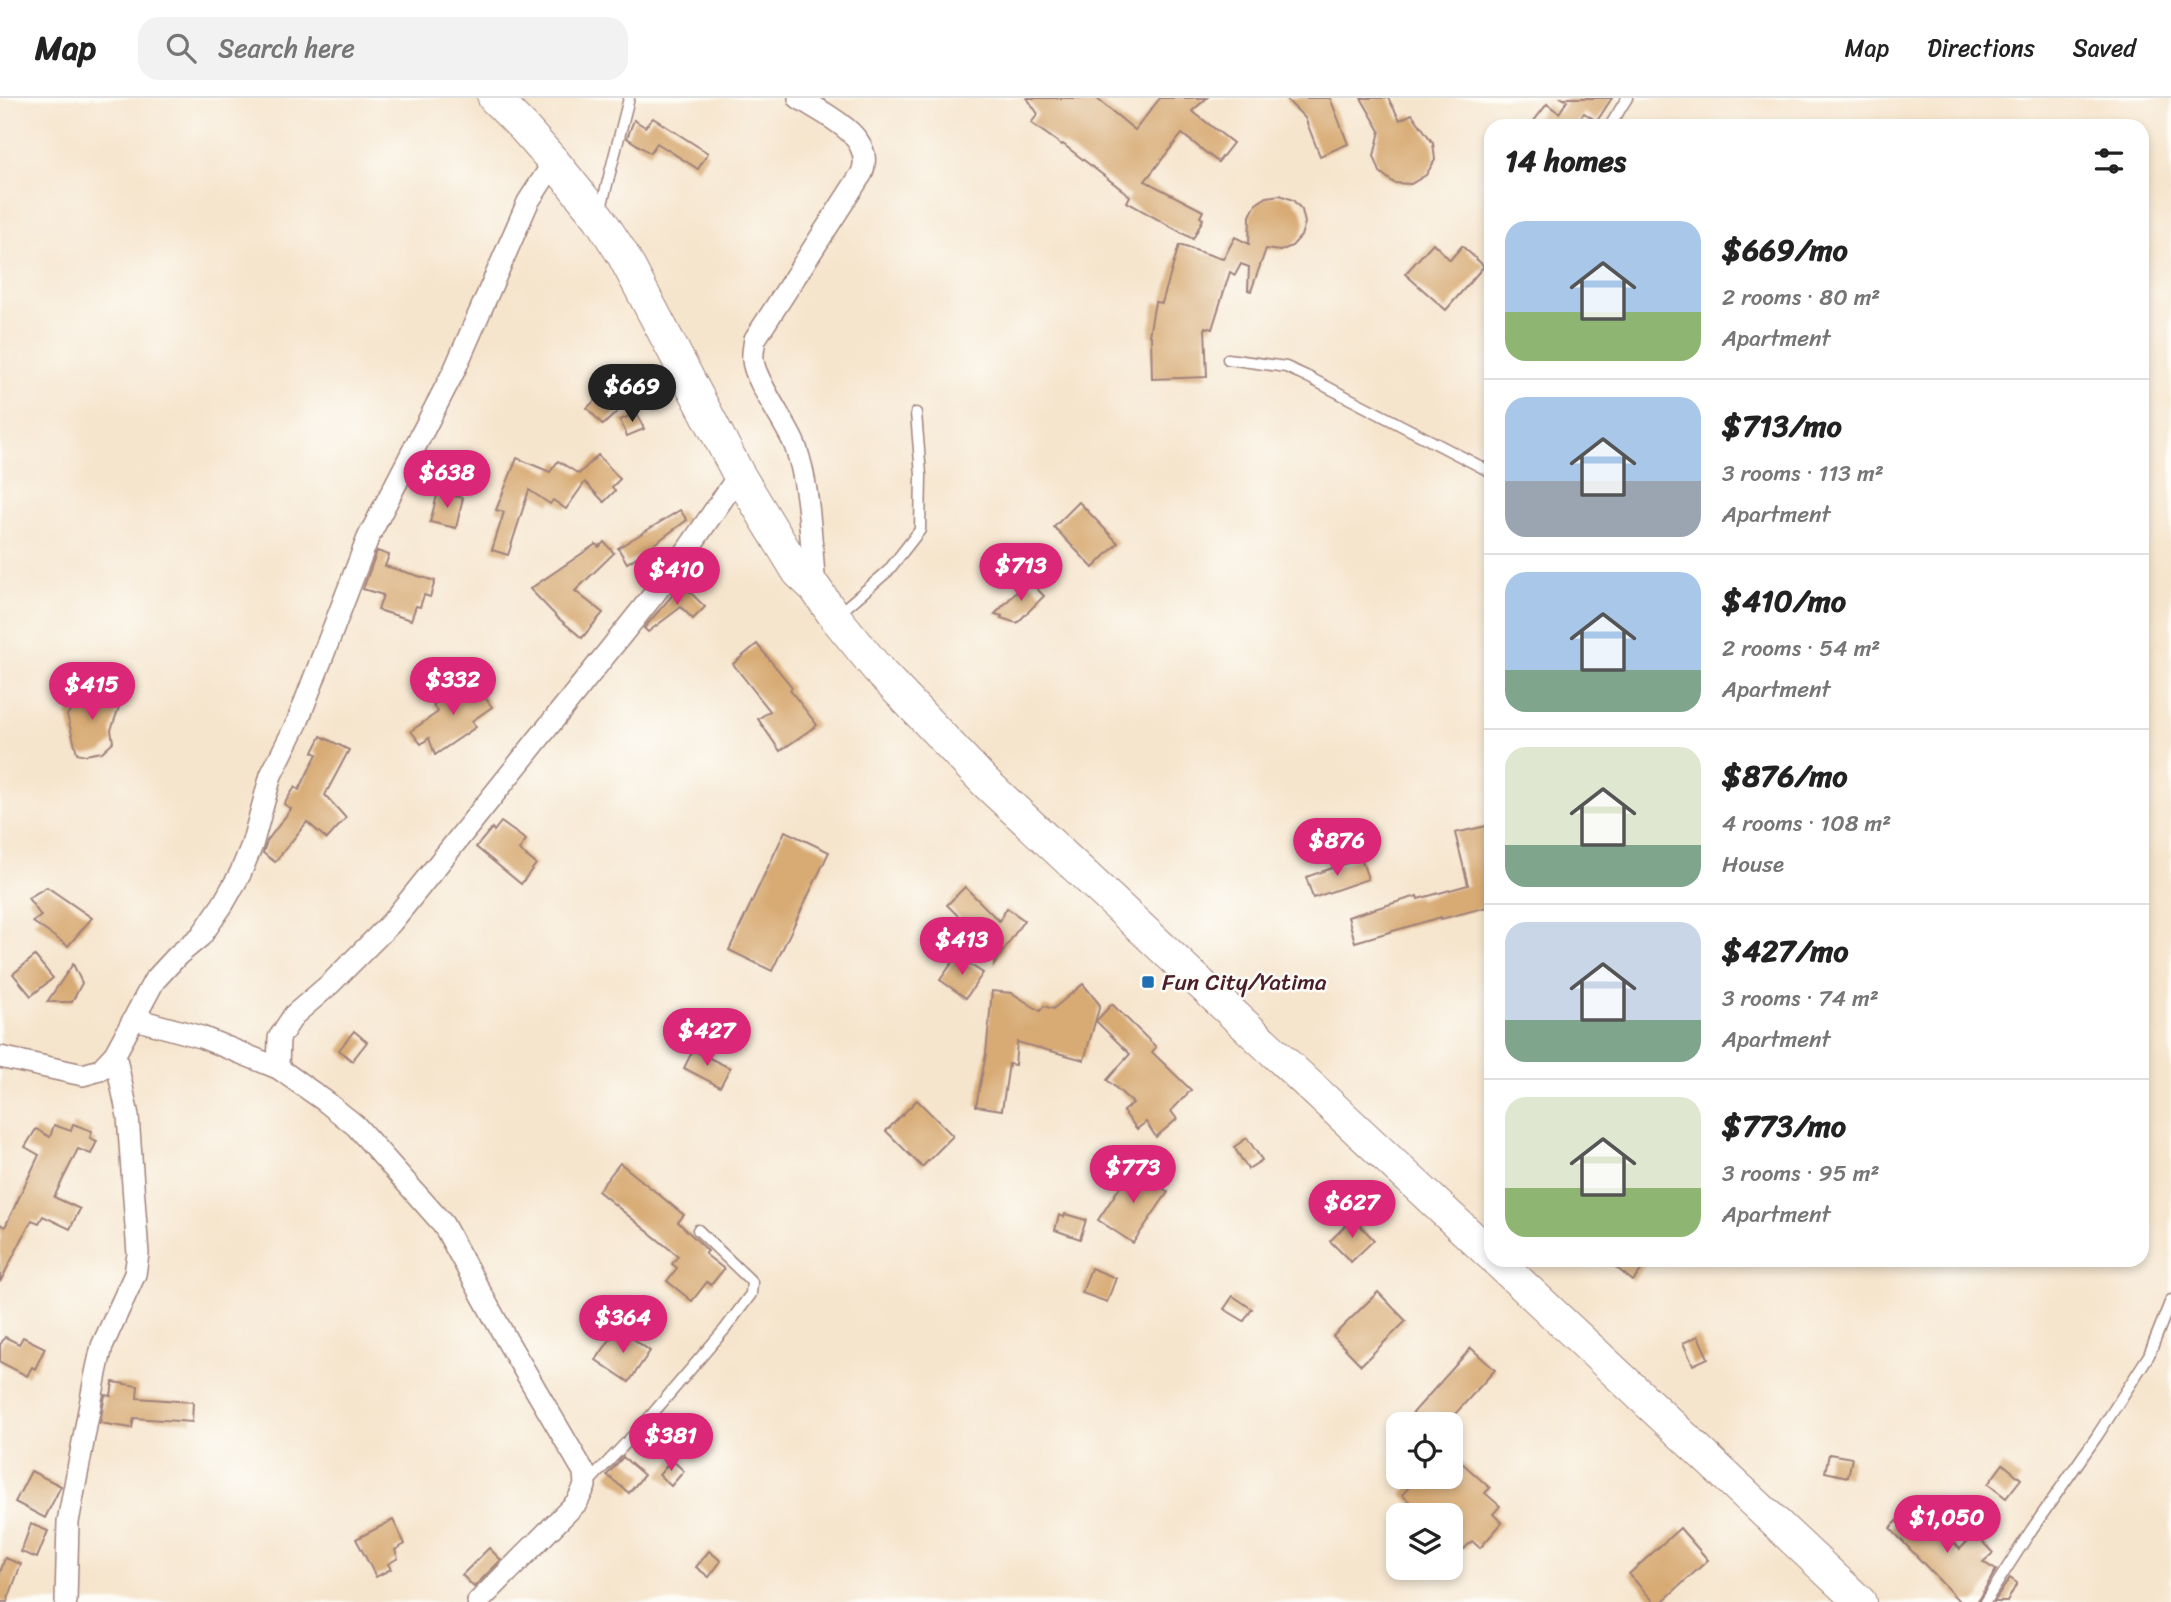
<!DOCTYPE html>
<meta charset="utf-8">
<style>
body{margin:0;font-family:Sriracha,sans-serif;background:#f2f2f2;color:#222;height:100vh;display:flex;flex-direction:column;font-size:26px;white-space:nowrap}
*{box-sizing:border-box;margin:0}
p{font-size:23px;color:#767676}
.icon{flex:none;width:38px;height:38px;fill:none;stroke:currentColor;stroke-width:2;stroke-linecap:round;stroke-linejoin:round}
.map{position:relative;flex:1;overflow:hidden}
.sheet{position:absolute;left:1484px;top:21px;width:665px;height:1148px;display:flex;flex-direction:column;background:#fff;border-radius:21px;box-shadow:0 4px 10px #0003}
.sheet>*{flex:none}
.tools{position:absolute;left:1386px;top:1314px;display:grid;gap:14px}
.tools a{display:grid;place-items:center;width:77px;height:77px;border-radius:14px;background:#fff;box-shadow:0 4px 10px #0003;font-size:35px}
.price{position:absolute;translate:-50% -60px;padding:0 16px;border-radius:24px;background:#db2777;color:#fff;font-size:23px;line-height:46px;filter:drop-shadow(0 2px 4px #0008)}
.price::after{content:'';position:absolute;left:50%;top:42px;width:21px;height:16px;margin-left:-10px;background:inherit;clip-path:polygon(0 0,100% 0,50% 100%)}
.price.on{background:#222;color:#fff}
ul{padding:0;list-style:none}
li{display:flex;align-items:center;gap:21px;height:175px;padding:0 21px}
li+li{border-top:2px solid #e0e0e0}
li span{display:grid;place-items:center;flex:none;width:196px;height:140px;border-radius:21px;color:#555}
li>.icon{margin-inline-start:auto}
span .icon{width:84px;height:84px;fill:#fffc;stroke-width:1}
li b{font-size:30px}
h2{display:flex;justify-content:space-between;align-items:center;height:84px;padding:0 21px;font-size:30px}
header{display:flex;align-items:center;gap:42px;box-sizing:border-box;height:98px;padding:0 35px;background:#fff;border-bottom:2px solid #e0e0e0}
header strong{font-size:33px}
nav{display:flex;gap:38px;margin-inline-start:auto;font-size:24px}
.search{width:490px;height:63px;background:#f2f2f2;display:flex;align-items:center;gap:18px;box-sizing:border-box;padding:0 24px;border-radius:21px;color:#767676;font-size:26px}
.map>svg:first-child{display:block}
.building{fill:#d8ab75}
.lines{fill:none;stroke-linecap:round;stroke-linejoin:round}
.lane-casing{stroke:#a0827c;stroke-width:13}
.street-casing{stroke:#a0827c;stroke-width:24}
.secondary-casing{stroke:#a0827c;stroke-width:34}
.lane{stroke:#fff;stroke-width:10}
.street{stroke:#fff;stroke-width:21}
.secondary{stroke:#fff;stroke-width:32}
.poi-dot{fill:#1f6fb2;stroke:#fdfcf7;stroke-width:2.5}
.labels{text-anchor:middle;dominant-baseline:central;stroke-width:5;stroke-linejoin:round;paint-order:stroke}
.poi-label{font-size:23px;fill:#4a1f2b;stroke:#fdfcf7;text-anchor:start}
</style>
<header>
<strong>Map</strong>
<div class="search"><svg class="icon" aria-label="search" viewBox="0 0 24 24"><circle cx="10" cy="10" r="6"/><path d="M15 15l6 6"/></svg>Search here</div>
<nav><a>Map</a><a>Directions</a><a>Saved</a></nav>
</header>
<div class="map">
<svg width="2171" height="1504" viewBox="0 0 2171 1504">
<rect width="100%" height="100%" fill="#fdfcf7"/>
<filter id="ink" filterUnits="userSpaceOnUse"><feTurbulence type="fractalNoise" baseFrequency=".0143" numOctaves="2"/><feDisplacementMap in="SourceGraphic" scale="14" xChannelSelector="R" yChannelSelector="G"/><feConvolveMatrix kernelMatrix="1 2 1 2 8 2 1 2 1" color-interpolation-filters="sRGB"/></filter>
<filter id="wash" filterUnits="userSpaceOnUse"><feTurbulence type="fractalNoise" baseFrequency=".00686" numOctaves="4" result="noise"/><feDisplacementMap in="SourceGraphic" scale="28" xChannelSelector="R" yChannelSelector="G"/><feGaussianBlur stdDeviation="1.57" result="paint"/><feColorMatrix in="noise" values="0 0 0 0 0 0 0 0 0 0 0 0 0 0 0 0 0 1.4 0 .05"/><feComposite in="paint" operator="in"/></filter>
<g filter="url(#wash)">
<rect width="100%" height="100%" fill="#f6e5cd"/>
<g id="blocks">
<g class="building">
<polygon points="1027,0 1096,0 1135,32 1160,0 1207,0 1192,13 1233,45 1218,64 1182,36 1145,83 1203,113 1200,119 1203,121 1193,141 1127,104 1130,98 1063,46 1062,47 1031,25 1038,16"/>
<polygon points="1285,0 1330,0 1348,46 1320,58 1305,20"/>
<polygon points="1361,0 1388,0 1400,22 1412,16 1433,45 1435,62 1426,77 1411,86 1394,85 1380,74 1374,58 1380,33"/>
<polygon points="1562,0 1612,0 1597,23 1584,15 1574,28 1530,28 1547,6 1559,15 1567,3"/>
<polygon points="653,20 708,55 698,71 657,45 650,55 627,40 634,22 645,29"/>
<polygon points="1280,97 1293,102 1302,112 1305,125 1301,138 1292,148 1280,153 1266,151 1251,193 1248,192 1249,169 1241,166 1235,177 1230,174 1212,231 1205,229 1207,279 1152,281 1151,238 1149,237 1155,204 1162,205 1179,147 1223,161 1235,139 1249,146 1250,118 1256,106 1267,99"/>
<polygon points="1433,145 1450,162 1462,148 1484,168 1446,212 1405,176"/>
<polygon points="602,296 618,313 603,327 587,310"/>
<polygon points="637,315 644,331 627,338 620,322"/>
<polygon points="598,357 620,381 612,389 615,393 604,404 585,384 566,411 553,402 550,406 529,392 508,457 492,452 504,414 496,412 517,360 550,374 558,363 579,376"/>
<polygon points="438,394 463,400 456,430 430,424"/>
<polygon points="1079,404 1118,445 1093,470 1054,429"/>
<polygon points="680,412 687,422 650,449 651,450 627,465 618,450"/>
<polygon points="604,444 614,455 575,493 603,515 582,540 557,519 530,491 596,446 599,449"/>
<polygon points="377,453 389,457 385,468 435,483 430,499 424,497 420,509 416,508 411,522 378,512 383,497 363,491"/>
<polygon points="1028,482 1044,498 1017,525 1001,520 1002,518 995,516"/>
<polygon points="682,486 705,509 693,521 681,509 648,534 644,530"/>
<polygon points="757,546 792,589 790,592 817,627 780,653 758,621 770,613 733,566"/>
<polygon points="472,581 492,609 472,623 476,629 435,657 429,640 421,646 411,633 438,614 433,607"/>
<polygon points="95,590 119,609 111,632 113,644 102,654 85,657 77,655 67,617 83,595"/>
<polygon points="321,638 349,652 325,697 346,720 327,741 307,724 275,764 263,755 267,743 291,711 284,706 295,689 299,692 317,656 313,654"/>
<polygon points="501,724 526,742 519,752 536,766 521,786 476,749 492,730 494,733"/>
<polygon points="1491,727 1491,808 1441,821 1441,819 1355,844 1348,819 1417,798 1418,801 1468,787 1455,735"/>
<polygon points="785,733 829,754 772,873 729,852"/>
<polygon points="1361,760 1368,781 1313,800 1306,779"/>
<polygon points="47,789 92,820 68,848 33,824 41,818 28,800"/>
<polygon points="965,789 999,823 1007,810 1024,822 994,867 995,854 947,807"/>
<polygon points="35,858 53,880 31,898 13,876"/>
<polygon points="957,858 983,875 966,900 940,882"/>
<polygon points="73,866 82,885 72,904 47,904"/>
<polygon points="1083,886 1100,907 1084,962 1017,944 1015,967 1009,966 1002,1012 976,1008 986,956 992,893 1012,895 1040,913 1044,908 1053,911"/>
<polygon points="1112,906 1156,949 1152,954 1191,992 1171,1013 1177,1021 1156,1039 1146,1024 1137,1031 1123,1013 1133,1005 1107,982 1130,956 1096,923"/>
<polygon points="354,933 367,944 352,963 339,952"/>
<polygon points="693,952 730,970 720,989 684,970"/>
<polygon points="917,1002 953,1038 922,1069 886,1033"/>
<polygon points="73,1026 92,1033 90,1040 97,1043 91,1056 78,1051 54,1099 80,1111 70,1131 43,1118 39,1125 32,1122 0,1184 0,1126 5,1129 39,1057 25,1049 36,1031 50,1039 54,1027 71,1033"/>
<polygon points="1247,1040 1262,1062 1248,1071 1234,1049"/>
<polygon points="620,1065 684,1117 678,1124 708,1153 705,1156 724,1171 711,1187 707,1184 692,1203 667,1183 677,1170 672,1166 678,1158 598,1093"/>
<polygon points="1134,1068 1168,1094 1133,1145 1098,1122"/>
<polygon points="1065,1116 1086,1122 1080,1141 1055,1132 1059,1117 1064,1119"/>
<polygon points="1353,1120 1374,1142 1351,1164 1330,1143"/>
<polygon points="1607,1162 1649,1162 1633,1183"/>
<polygon points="1091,1170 1116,1180 1107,1204 1082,1195"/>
<polygon points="1378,1194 1406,1223 1361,1267 1333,1238"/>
<polygon points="1233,1198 1252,1211 1244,1223 1224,1211"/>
<polygon points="618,1230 650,1253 629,1284 596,1262"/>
<polygon points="1698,1238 1708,1260 1693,1267 1683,1245"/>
<polygon points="5,1239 19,1246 23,1239 45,1250 35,1271 32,1269 27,1278 0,1264 0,1247"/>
<polygon points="1471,1250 1495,1272 1446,1326 1403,1326"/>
<polygon points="113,1284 138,1288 137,1300 193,1304 192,1324 134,1320 132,1330 100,1325 105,1297 111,1298"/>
<polygon points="1829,1356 1852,1360 1848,1379 1825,1374"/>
<polygon points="623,1359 644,1377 629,1395 607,1377"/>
<polygon points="672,1362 684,1373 671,1388 659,1377"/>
<polygon points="1461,1364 1490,1390 1485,1395 1500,1408 1493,1416 1502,1425 1480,1450 1472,1443 1464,1451 1451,1439 1451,1418 1426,1418 1402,1397 1418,1379 1451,1379 1451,1376"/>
<polygon points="2003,1366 2021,1381 2006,1400 1988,1386"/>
<polygon points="31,1373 61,1388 45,1420 15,1404"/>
<polygon points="1916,1405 1960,1451 1975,1436 1993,1455 1983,1464 1996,1472 1977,1504 1960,1504 1890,1430"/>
<polygon points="393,1422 405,1446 395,1452 398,1460 388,1466 391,1471 376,1479 356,1441"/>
<polygon points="31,1426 48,1433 37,1460 21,1454"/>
<polygon points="1680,1430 1708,1462 1662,1504 1654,1504 1629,1476"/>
<polygon points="489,1450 501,1462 474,1489 462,1477"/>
<polygon points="709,1453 721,1463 709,1479 696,1469"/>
<polygon points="5,1460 21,1466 7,1504 0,1504 0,1475"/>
<polygon points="2010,1480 2017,1485 2007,1504 1994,1504"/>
</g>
</g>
</g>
<g filter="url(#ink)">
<use href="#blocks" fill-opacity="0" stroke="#a0827c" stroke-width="2"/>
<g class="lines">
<defs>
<g id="lane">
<polyline points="1610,28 1627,0"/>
<polyline points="600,114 629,0"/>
<polyline points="1228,261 1286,269 1306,278 1491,374"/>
<polyline points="837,517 888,473 920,432 921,377 916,315"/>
<polyline points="586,1387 642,1328 725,1231 751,1196 752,1184 698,1132"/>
<polyline points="1985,1504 2032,1431 2097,1338 2149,1257 2171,1202"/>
</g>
<g id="street">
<path d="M799,0C824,16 876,38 862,75L755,241C754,248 752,255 753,262C754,281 785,324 794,345C810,384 811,448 815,490"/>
<polyline points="135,921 201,939 278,970"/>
<polyline points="0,959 83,977 100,972 115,956 154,883 178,857 201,838 223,806 240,776 252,747 271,677 297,625 368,440 454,273 528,104 554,64"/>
<polyline points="66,1504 68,1424 96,1275 102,1248 135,1176 138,1156 128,1018 115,956"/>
<polyline points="478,1504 577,1404 585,1388 584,1374 506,1241 443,1126 356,1028 325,1003 278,970 279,940 294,917 330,886 391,825 675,470 739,377"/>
</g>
<g id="secondary">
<polyline points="494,0 523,29 554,64 599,120 623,157 739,377 798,474 815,490 835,519 880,574 986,685 1491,1157"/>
<polyline points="1496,1162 1860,1504"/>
</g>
</defs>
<use href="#lane" class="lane-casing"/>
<use href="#street" class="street-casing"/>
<use href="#secondary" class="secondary-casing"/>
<use href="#lane" class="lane"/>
<use href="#street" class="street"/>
<use href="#secondary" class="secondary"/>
</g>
</g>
<rect class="poi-dot" x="1141" y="877" width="14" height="14" rx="3.5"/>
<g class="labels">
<g class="poi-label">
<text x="1162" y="884">Fun City/Yatima</text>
</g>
</g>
</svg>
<div class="tools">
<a><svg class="icon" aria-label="locate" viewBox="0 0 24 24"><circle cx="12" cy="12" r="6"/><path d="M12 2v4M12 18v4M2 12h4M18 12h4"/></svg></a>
<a><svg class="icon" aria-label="layers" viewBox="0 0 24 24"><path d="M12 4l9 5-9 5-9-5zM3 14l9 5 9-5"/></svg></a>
</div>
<b class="price on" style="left:632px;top:326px">$669</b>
<b class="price" style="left:447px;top:412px">$638</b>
<b class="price" style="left:1021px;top:505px">$713</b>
<b class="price" style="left:677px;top:509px">$410</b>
<b class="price" style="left:453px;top:619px">$332</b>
<b class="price" style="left:92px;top:624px">$415</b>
<b class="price" style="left:1337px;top:780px">$876</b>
<b class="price" style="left:962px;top:879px">$413</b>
<b class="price" style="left:707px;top:970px">$427</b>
<b class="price" style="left:1133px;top:1107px">$773</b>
<b class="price" style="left:1352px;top:1142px">$627</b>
<b class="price" style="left:623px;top:1257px">$364</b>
<b class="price" style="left:671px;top:1375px">$381</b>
<b class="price" style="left:1947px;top:1457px">$1,050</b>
<section class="sheet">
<h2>14 homes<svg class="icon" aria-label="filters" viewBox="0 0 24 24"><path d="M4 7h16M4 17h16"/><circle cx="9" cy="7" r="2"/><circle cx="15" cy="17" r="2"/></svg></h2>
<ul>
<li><span style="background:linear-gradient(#a9c7e8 65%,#8fb573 0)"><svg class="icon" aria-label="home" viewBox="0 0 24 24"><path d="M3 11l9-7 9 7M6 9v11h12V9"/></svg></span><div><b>$669/mo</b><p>2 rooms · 80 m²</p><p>Apartment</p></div></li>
<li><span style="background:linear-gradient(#a9c7e8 60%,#9aa5b1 0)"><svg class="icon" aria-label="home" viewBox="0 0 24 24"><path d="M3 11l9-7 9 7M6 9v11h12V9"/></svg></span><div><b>$713/mo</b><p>3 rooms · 113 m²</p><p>Apartment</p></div></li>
<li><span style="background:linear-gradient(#a9c7e8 70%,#7fa58c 0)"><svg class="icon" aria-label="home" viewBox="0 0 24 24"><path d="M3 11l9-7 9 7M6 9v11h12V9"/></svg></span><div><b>$410/mo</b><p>2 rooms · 54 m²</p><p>Apartment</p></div></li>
<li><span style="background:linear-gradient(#dfe7d0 70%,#7fa58c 0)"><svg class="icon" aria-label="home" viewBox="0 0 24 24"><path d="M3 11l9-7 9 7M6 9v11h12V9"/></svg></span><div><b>$876/mo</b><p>4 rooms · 108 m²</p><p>House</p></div></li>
<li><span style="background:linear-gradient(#c9d6e8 70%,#7fa58c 0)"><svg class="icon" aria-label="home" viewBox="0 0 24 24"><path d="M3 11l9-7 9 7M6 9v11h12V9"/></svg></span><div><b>$427/mo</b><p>3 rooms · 74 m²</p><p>Apartment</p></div></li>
<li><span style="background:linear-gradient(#dfe7d0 65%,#8fb573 0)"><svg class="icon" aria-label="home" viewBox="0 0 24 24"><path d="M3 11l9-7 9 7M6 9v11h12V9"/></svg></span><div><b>$773/mo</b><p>3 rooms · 95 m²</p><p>Apartment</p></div></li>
</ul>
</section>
</div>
